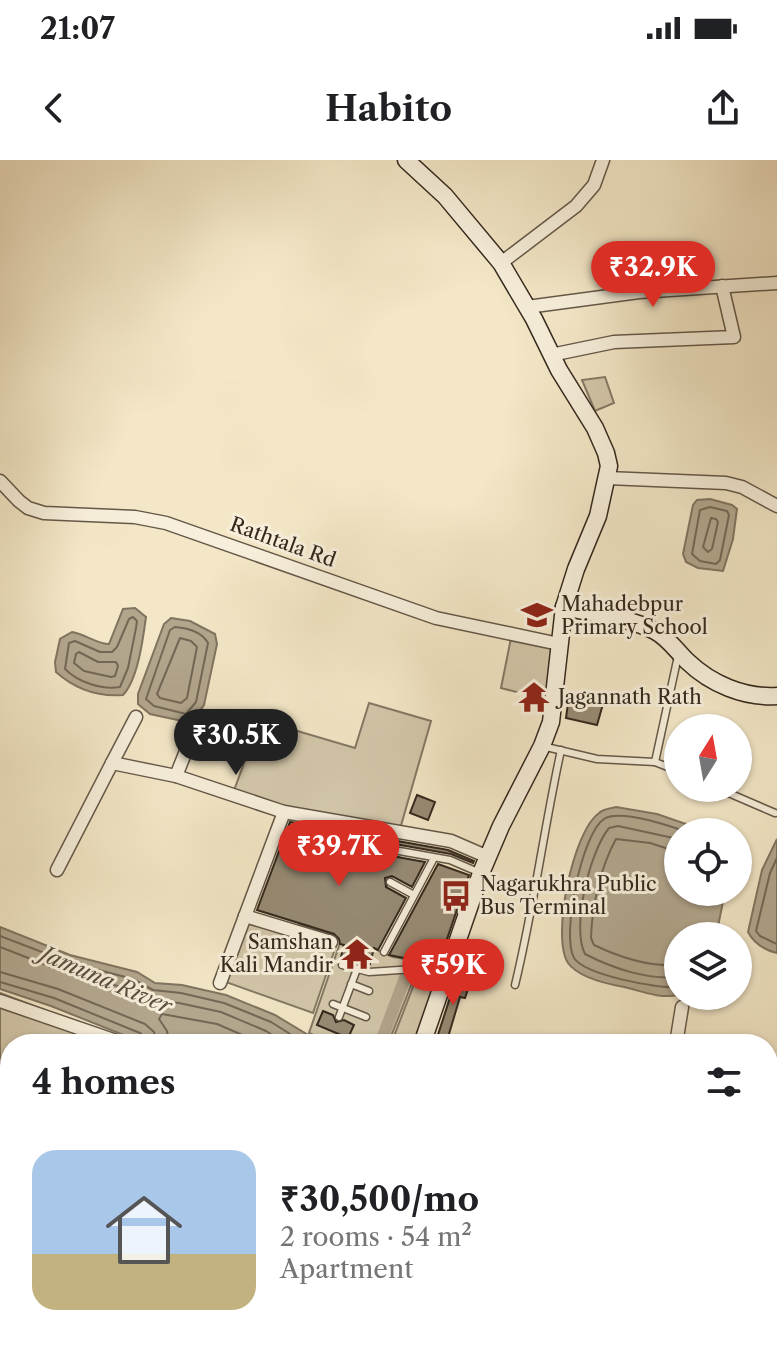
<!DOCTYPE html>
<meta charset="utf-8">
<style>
body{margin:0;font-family:"Libre Caslon Text",serif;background:#f2f2f2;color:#202124;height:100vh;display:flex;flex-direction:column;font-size:30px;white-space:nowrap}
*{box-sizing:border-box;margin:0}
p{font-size:26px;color:#757577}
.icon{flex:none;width:44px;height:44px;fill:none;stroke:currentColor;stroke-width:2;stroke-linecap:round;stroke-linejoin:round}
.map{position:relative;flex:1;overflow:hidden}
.panel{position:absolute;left:0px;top:874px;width:778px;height:312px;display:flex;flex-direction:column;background:#fff;border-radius:32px 32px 0 0;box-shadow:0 2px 6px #0004}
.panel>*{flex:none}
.needle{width:52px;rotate:11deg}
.tools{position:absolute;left:664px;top:554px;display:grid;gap:16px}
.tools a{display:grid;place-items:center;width:88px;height:88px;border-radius:50%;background:#fff;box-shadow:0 2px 6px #0004;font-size:40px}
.price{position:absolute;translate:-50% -68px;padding:0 18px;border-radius:28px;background:#d93025;color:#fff;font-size:26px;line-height:52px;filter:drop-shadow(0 2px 4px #0008)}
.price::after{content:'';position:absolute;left:50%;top:48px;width:24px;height:18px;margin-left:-12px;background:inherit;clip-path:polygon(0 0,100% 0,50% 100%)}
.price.on{background:#222;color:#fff}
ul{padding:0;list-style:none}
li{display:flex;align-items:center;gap:24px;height:200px;padding:0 32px}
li+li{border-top:2px solid #e0e0e0}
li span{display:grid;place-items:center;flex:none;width:224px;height:160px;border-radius:24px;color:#555}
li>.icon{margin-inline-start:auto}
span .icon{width:96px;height:96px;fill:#fffc;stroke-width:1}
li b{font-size:34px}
h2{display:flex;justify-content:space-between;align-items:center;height:96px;padding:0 32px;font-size:34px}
.status{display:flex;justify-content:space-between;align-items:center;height:56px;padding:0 40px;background:#fff;direction:ltr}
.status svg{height:22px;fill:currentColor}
header{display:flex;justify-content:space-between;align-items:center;height:104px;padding:0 32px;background:#fff;font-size:36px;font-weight:800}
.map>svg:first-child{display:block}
.green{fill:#d3c7aa;stroke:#847864;stroke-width:2}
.water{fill:#b2a68d;stroke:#807460;stroke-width:2}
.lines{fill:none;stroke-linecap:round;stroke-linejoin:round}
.shore{stroke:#736755;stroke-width:2}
.canal{stroke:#b2a68d;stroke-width:12}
.building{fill:#978b75;stroke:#34281d;stroke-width:2}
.lane-casing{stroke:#645848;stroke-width:9}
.street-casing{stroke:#645848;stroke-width:15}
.secondary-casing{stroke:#34281d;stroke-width:19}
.lane{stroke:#f7efdb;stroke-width:6}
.street{stroke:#f7efdb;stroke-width:12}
.secondary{stroke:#f7efdb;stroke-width:16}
.labels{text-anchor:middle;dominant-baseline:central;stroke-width:6;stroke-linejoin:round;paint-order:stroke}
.street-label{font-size:20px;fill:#34281d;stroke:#f7efdb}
.poi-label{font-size:20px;fill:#34281d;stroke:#f7efdb;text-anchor:start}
.water-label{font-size:22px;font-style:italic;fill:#5a4e3f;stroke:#f7efdb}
</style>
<div class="status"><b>21:07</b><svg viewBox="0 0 49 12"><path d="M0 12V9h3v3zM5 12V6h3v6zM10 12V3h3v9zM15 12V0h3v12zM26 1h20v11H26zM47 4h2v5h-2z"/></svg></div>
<header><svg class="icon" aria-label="back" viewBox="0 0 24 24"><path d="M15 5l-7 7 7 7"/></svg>Habito<svg class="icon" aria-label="share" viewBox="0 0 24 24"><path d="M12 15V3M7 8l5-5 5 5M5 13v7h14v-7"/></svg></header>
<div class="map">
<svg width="777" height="1186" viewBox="0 0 777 1186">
<rect width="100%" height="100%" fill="#f3e7c7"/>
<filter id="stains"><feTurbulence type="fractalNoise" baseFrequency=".0025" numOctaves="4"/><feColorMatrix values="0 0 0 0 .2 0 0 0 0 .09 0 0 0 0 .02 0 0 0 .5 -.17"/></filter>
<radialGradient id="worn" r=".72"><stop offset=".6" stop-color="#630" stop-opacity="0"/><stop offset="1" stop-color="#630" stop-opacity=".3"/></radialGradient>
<g class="green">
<polygon points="605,217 614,243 595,251 582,220"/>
<polygon points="511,478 552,486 546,534 526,529 524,534 501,528"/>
<polygon points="369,543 431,561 400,669 284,649 233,633 260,560 355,588"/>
<polygon points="352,689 399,697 397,700 400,703 372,752 361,783 393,797 418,801 416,813 388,884 333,884 309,873 342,777 299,764 314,718"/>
<polygon points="246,759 336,786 313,853 223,821"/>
<polygon points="418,814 436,821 413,884 391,884"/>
<polygon points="0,833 125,880 124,884 10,884 10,917 0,915"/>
<polygon points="0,1014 10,1014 10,1128 0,1124 0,1091 7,1080 6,1071 0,1069"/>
<polygon points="32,1176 117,1176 112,1186 37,1186"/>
</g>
<g class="water">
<polygon points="710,339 732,345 737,349 733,379 723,411 698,408 686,402 683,394 693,345 697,340"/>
<path d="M135,448L146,457C143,479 138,519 123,535C98,537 75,529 56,512L55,502L60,479L72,472C85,474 97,484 109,484L123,449Z"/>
<polygon points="171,458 190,461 215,474 217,484 204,545 191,563 150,554 138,544 138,534 164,464"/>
<path d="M616,647L657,654L709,672H678V732H725L716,776H678V835C660,839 641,831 624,827C607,824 579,818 568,803C551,777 573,671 599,653C603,649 611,648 616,647Z"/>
<path d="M777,679V793C764,790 754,783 748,772L762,710Z"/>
<polygon points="0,767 70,795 137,812 155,823 182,825 226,835 275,855 323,884 146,884 51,846 0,829"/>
</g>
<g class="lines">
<g class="shore">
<polygon points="710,347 727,351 729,355 720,400 716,404 700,401 692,394 700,350"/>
<polygon points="711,358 716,359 718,362 712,389 708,392 703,387"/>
<path d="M133,457L137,461L136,468L128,508L120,527C101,530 78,522 65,509L69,483L75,481L100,492H112L117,487L129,459Z"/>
<path d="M175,467C187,468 202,472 208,483L196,542L186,554L154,546L146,539L170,470Z"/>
<polygon points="180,478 191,481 197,487 187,538 181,543 160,538 157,534"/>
<polygon points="79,492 98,502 116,502 118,506 115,516 111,517 84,511 74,503 76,494"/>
<path d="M678,679L618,666L609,668C590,691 571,767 585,794C612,808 647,820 678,817"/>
<path d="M678,692L650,683L616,679C600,708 592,746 591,778L594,785C619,797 650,807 678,805"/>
<polyline points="777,698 770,713 756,771 760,776 777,784"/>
<polyline points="0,776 68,802 133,819 153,830 181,833 224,843 271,862 306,884"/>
<polyline points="0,787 64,812 129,829 150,840 179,843 221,852 266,871 286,884"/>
<polyline points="0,812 58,829 145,864 154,872 156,884"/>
<polyline points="0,822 54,838 140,873 146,878 146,884"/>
<path d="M678,827C658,829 585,815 574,798C561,775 582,673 604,659C620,649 670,666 687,672"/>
<polyline points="169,884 167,871 159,859 162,854 217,864 263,884"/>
</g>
<polyline class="canal" points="380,884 405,818"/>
</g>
<g class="building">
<polygon points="569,536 603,544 597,565 566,558"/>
<polygon points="417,635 435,642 428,660 410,653"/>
<polygon points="290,662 448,690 474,701 473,703 451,694 333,673 328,675 326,680 331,685 425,702 412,727 392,716 385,718 386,727 406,738 378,790 374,788 370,804 363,802 362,804 341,797 344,785 340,784 339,779 334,774 257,750"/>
<polygon points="438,704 469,715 438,805 389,795"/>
<polygon points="458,813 472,817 465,838 460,837 446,884 435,884"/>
<polygon points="323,851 333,855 336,862 344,860 354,865 348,878 317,865"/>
</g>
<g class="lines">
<defs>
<g id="lane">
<polyline points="542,586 597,599 655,602 678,611"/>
<polyline points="655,602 678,496"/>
<polyline points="717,628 775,653"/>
<polyline points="332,679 450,700 478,712"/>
<polyline points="390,722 414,735"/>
<polyline points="384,792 434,698"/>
<polyline points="342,805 369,812 415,809 444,816"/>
<polyline points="351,824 369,831"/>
<path d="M515,825C534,747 544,668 561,590"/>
<polyline points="333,844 366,857"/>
<polyline points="339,857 357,809"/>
</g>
<g id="street">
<polyline points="501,103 576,46 594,25 603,0"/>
<polyline points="527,147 639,132 777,123"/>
<polyline points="551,195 614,182 734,177 722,126"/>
<polyline points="607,318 726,323 742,327 777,346"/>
<polyline points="0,321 19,341 28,348 44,353 135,357 166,363 436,458 559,484"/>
<polyline points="112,603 136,557"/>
<polyline points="176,616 190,581"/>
<polyline points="57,710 112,603 176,616 284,652 451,681 488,697"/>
<polyline points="245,756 331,782"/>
<polyline points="220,823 284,652"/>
<polyline points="0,841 125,884"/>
<polyline points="676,884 682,847"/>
<polyline points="768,998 777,998"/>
<polyline points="0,1051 10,1053"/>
<polyline points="768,1090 777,1089"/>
<polyline points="74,1186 75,1176"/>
<polyline points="126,1186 127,1176"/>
<polyline points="184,1186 186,1176"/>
<polyline points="416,1186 418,1176"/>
<polyline points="597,1186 598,1176"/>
</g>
<g id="secondary">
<polyline points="406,0 445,36 501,103 534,159 559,210 595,268 606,293 609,306 598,356 576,409 564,447 551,562 542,586 501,666 481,713 422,884"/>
<path d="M564,447C594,454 628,457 655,471C668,478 676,490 687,501C711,524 744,538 777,536"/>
<polyline points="673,1176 777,1183"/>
<polyline points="292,1186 297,1176"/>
</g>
</defs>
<use href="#lane" class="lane-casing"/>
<use href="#street" class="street-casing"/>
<use href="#secondary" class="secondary-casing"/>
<use href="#lane" class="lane"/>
<use href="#street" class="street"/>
<use href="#secondary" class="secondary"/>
</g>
<defs>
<symbol id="school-bare" viewBox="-9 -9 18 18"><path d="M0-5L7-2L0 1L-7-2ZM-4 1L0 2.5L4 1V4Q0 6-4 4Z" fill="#8f2418" stroke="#f7efdb" stroke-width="2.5" paint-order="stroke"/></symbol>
<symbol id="temple-bare" viewBox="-9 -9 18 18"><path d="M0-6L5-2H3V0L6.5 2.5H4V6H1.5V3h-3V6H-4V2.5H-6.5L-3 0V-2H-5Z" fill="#8f2418" stroke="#f7efdb" stroke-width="2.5" paint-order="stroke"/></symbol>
<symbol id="bus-bare" viewBox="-9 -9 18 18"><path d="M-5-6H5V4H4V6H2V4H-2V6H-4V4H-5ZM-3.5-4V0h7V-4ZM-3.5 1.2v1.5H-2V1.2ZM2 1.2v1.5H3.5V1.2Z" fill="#8f2418" stroke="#f7efdb" stroke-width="2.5" paint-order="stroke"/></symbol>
</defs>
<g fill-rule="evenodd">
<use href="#school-bare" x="515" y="433" width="44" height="44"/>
<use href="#temple-bare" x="512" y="515" width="44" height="44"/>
<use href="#bus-bare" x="434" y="714" width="44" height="44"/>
<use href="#temple-bare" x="335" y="772" width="44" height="44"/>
</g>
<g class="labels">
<g class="street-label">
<text transform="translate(283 382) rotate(20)">Rathtala Rd</text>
</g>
<g class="poi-label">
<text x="561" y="444">Mahadebpur<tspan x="561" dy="23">Primary School</tspan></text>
<text x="558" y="537">Jagannath Rath</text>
<text x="480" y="724">Nagarukhra Public<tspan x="480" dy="23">Bus Terminal</tspan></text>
<text x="333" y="782" text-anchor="end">Samshan<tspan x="333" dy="23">Kali Mandir</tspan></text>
</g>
<g class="water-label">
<text transform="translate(106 820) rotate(23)">Jamuna River</text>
</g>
</g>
<rect width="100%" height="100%" filter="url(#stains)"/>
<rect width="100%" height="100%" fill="url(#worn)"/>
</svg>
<div class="tools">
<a><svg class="needle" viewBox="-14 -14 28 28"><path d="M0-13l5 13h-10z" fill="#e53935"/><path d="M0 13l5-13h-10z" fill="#757577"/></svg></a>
<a><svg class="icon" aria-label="locate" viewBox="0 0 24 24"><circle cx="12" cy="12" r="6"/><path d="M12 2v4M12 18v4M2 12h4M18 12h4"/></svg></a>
<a><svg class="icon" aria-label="layers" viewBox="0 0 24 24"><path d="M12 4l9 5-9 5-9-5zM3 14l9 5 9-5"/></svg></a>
</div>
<b class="price" style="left:653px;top:149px">₹32.9K</b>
<b class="price on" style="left:236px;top:617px">₹30.5K</b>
<b class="price" style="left:339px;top:728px">₹39.7K</b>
<b class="price" style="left:453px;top:847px">₹59K</b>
<section class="panel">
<h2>4 homes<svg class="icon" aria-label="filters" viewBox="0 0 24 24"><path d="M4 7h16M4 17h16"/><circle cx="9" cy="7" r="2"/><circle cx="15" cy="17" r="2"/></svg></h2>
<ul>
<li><span style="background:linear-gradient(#a9c7e8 65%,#c2b280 0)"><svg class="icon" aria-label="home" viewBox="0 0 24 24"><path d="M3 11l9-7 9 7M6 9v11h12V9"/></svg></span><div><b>₹30,500/mo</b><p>2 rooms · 54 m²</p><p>Apartment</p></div></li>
</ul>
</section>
</div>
